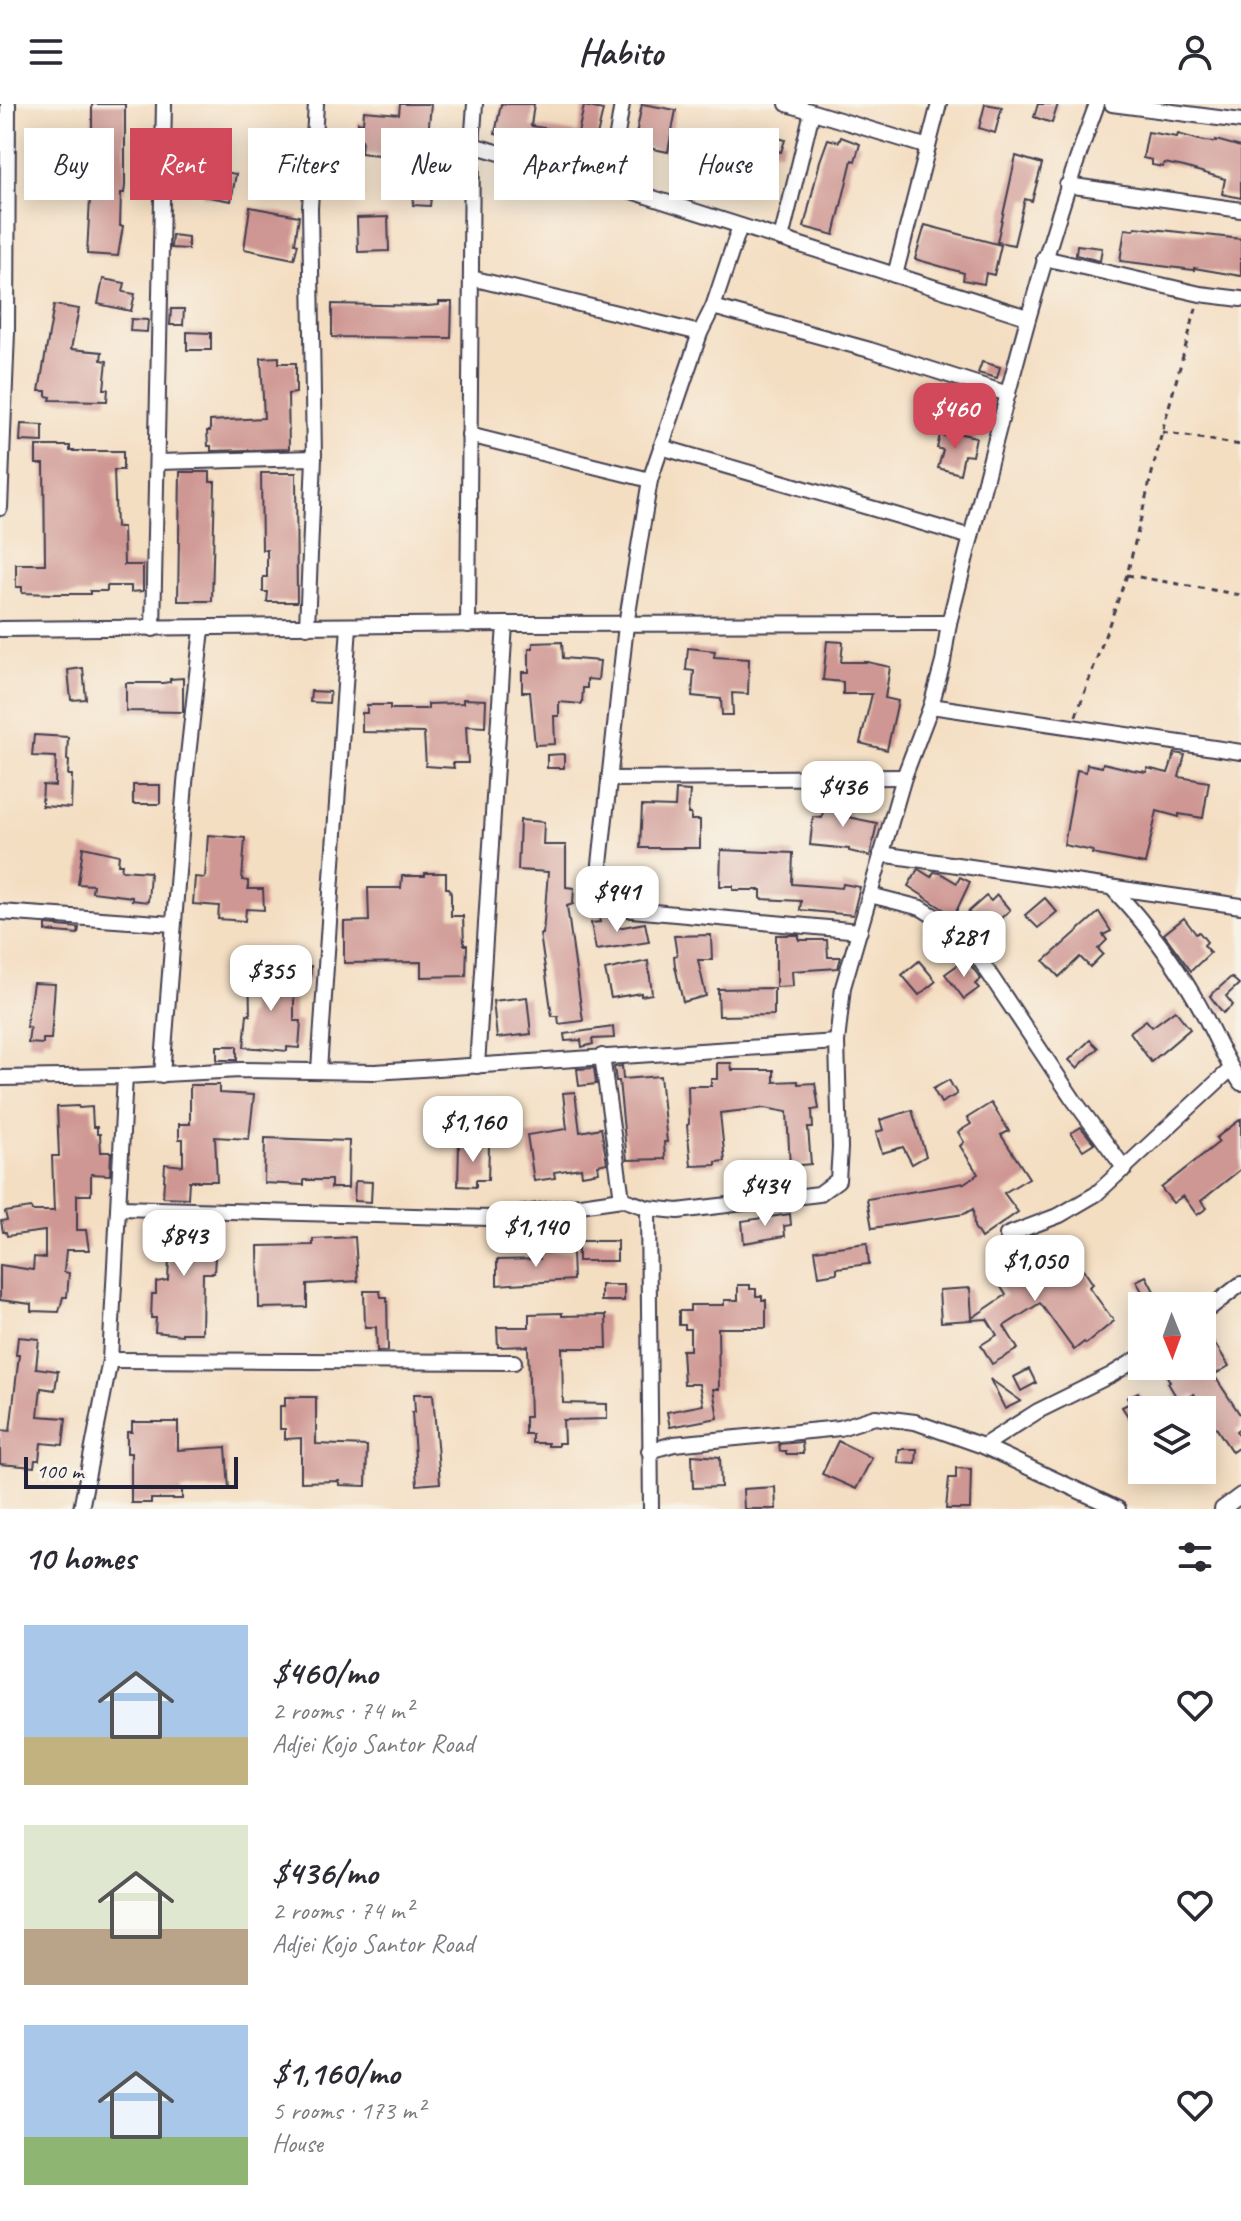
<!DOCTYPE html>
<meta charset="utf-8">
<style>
body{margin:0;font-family:Caveat,sans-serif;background:#f2f2f3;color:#2b2b33;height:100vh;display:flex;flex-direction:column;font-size:30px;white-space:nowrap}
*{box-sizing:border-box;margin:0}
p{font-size:26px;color:#7c7c81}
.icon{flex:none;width:44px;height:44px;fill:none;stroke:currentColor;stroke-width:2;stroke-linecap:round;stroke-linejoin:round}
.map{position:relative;height:1405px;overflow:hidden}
.drawer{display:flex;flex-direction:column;background:#fff;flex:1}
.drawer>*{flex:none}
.guide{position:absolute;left:24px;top:24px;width:800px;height:72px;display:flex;gap:16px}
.needle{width:52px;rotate:179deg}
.fabs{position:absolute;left:1128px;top:1188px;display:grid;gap:16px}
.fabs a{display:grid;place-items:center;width:88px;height:88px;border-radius:0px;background:#fff;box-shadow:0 4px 20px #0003;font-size:40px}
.scale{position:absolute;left:24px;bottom:20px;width:214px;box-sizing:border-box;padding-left:8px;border:4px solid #22223b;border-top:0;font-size:22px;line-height:28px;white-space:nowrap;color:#22223b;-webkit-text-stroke:6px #f7f3e8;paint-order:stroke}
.price{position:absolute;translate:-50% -68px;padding:0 18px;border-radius:16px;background:#fff;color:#222;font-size:26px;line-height:52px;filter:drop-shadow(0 2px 4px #0008)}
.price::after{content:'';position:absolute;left:50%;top:48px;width:24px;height:18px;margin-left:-12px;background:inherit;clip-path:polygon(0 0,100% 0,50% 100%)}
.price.active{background:#d1495b;color:#fff}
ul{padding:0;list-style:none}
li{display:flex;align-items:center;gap:24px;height:200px;padding:0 24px}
li span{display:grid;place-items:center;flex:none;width:224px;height:160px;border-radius:0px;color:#555}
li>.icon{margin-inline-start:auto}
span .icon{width:96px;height:96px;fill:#fffc;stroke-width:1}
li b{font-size:34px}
h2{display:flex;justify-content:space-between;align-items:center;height:96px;padding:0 24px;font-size:34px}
.pill{padding:0 28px;border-radius:0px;background:#fff;box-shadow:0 4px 20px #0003;font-size:28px;line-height:72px}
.pill.active{background:#d1495b;color:#fff}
header{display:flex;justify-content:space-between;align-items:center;height:104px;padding:0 24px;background:#fff;font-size:36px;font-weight:700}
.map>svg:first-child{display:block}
.building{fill:#cf9793}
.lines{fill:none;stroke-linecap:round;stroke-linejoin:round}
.minor-casing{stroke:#423e4f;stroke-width:18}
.path{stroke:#423e4f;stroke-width:3;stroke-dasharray:6 6;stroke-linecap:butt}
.minor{stroke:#fff;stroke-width:14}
</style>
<header><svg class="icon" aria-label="menu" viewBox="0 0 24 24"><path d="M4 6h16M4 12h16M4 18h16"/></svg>Habito<svg class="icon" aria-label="person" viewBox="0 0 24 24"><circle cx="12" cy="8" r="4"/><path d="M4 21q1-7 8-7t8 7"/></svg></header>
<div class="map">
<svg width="1241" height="1405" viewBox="0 0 1241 1405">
<rect width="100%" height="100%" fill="#f7f3e8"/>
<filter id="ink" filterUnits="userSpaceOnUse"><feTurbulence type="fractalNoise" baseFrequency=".0125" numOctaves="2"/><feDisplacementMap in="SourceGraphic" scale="16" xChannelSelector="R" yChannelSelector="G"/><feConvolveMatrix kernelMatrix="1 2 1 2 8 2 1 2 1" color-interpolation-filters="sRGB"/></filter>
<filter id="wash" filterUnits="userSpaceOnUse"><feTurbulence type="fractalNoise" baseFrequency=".006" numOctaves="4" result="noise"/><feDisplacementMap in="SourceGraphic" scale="32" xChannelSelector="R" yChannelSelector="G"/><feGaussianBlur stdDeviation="1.8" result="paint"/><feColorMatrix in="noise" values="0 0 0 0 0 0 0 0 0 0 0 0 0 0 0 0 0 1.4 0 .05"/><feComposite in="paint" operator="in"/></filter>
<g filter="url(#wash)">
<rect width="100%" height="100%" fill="#f4dec2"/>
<g id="blocks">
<g class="building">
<polygon points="92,0 125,0 125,82 124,89 121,89 120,122 123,122 118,152 87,150 92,58"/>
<polygon points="400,0 431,0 425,62 441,63 439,86 432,85 430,102 413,101 415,84 396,83 398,53 361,49 362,36 357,36 358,18 363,19 364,7 399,10"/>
<polygon points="501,0 534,0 531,22 578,29 584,2 603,6 596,36 599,36 597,49 594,48 592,58 577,56 578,50 548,46 547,49 535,47 537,39 495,30"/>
<polygon points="642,0 676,6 668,48 634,41"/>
<polygon points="985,0 1002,3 995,29 979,24"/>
<polygon points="1038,0 1058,0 1052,19 1034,13"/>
<polygon points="754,27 785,36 781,48 773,46 770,55 761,52 753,79 738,75"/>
<polygon points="1148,28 1177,33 1178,30 1203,37 1216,38 1216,36 1241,43 1241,94 1222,90 1225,75 1184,63 1164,59 1163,63 1152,61 1152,56 1143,54"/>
<polygon points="841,33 860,40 855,57 852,56 834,131 804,123 820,57 828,35 839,38"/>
<polygon points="1016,52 1042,60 1032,97 1025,95 1014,141 997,138"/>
<polygon points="208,65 236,70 231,97 203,92"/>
<polygon points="250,103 299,112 295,139 298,140 294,155 244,145"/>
<polygon points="388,113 389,147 358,148 357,114"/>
<polygon points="925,121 1001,141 994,171 986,169 984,180 963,176 964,169 915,155"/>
<polygon points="1135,123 1241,135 1241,172 1194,164 1194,166 1120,157 1125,125 1134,126"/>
<polygon points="172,131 188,133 188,145 171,144"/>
<polygon points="1077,141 1102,144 1100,157 1076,151"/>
<polygon points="103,175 125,179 123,188 135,190 131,207 98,200"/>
<polygon points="439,198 452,198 451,234 332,233 332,200 427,202 439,201"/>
<polygon points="54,201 79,205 71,245 102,248 101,256 107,257 104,285 108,285 107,297 50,296 51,293 46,292 46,287 39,287"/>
<polygon points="171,205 184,205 183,221 170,221"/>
<polygon points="131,215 148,216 147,228 130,227"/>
<polygon points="187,228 211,229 211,246 187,246"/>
<polygon points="279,253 279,259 296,259 296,289 288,290 289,345 211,347 211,342 208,342 207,327 210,327 210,317 264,314 261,254"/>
<polygon points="982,258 1000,263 997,274 978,269"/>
<polygon points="21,320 43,321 43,338 20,337"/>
<polygon points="952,328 976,333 972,352 964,351 960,370 938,364 943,346 937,344 940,331 951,333"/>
<polygon points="36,342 70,342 70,347 123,347 123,366 114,366 116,423 123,423 124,461 143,461 143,487 131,488 131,482 107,482 107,487 90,487 90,490 54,490 22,489 22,483 16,483 16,460 45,460 44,360 36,360"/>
<polygon points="180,368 210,368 210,378 215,378 212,497 178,497"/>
<polygon points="261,369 296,369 297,498 267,498 268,488 263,488 263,473 267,473 267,446 262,446"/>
<polygon points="827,537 843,538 841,558 867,558 890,563 885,594 898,597 887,646 860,639 872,590 843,590 843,578 823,576"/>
<polygon points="562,538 563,554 600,557 598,576 587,575 587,584 583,584 582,600 559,598 559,612 554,612 555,640 535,641 530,588 522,588 522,568 529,568 529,544 533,544 533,539"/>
<polygon points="688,544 715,547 714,553 749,555 748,590 732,589 733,611 722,611 721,595 692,592 694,567 686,566"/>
<polygon points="83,564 86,595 71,596 68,566"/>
<polygon points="183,574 183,608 126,607 126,579 163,579 170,578 170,575"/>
<polygon points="311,587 330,588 329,599 310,598"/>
<polygon points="463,595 486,596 485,623 466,622 468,659 453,659 454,664 426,662 424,629 362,628 362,609 367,609 367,601 390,601 390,605 428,605 428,600 463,599"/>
<polygon points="34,631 68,633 67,656 69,657 68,671 72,671 71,704 42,702 43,681 55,682 56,653 32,652"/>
<polygon points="1175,649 1185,651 1179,673 1209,678 1203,714 1179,710 1179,713 1157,707 1145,760 1092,750 1093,747 1064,741 1077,666 1086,668 1087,660 1102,663 1103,659 1133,666 1147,668 1147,664 1168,669"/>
<polygon points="564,650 564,664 547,664 547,651"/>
<rect x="133" y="681" width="27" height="19"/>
<polygon points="676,686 690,687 688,710 691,710 691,716 700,716 700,744 640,744 642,702 675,703"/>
<polygon points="832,691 851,693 848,713 877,719 870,752 849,747 849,745 810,741 813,713 822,714 823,706 830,707"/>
<polygon points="520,716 544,718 543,741 566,741 566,783 574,784 573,800 567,802 583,917 559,920 558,912 552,912 540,830 543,830 548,768 518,766"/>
<polygon points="208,731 245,734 242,776 248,777 248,785 263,785 264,806 246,805 245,817 218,815 219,802 193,800 195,773 205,774"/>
<polygon points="83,743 119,751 118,760 122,760 121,766 150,768 148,798 132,796 132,793 92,788 93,781 78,780"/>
<polygon points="721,746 793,749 792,780 842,784 843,780 860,783 853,811 800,806 801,797 761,795 761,786 733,786 733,782 720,782"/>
<polygon points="918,765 931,773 934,768 940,769 957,779 960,773 970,778 954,812 908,782"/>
<polygon points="425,769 446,769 446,784 449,784 451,790 451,812 463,812 464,841 467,841 466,872 421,873 421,858 344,859 344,818 369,817 368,784 401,784 402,772 425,772"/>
<polygon points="997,791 1010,806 986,828 968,808 986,792 991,797"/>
<polygon points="1045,794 1057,808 1038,824 1025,811"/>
<polygon points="1099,808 1111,827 1103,831 1107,836 1098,845 1103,850 1090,863 1080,853 1059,873 1044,857"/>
<polygon points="614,809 617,824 645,819 649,838 596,846 591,819 600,818 599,812"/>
<polygon points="1184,814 1196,830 1199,828 1207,838 1204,841 1210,849 1191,867 1164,830"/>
<polygon points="46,821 79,824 78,830 46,827"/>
<polygon points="711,831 712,856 698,856 706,892 683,898 675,862 674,852 677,851 674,832"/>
<polygon points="776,831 799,831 799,836 827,836 828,853 841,853 838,864 792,867 793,882 776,883"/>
<polygon points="966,855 981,875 975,880 979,884 964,895 945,870"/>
<polygon points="648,857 652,890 641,892 641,889 611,894 605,866"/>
<polygon points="919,857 936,877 919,891 902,871"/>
<polygon points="249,859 266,859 266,879 294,879 294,917 301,917 299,944 287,943 287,947 244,943 247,910 250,911"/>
<polygon points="311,862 310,876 288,875 287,863"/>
<polygon points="1231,873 1239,880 1226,892 1233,901 1223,909 1210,892"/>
<polygon points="33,879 55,880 51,935 43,935 43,940 28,939 30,923 26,923"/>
<polygon points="774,884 774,911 719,912 718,885"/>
<polygon points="527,893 531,930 497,934 493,897"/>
<polygon points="1175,906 1190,925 1151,958 1130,928 1146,916 1152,923"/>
<polygon points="613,923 614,934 592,935 593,940 582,943 581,936 565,937 564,930"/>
<polygon points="1090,936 1098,944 1077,964 1069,956"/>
<rect x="217" y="942" width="20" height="14"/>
<polygon points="717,959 731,959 732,966 774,966 774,978 798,977 798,980 815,979 819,1005 812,1006 813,1024 808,1024 811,1060 790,1062 787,1008 765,1004 720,1009 725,1057 716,1058 716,1061 691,1062 687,1021 689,1020 688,982 711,982 711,975 717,975"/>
<polygon points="622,962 623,975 660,972 667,1038 664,1038 665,1055 627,1056 619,977 616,977 614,963"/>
<polygon points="594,964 596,980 579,982 577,965"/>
<polygon points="949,976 957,990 941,999 933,985"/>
<polygon points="190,981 219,981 219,989 254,991 249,1035 215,1033 217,1077 189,1077 188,1094 163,1093 165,1060 183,1062 183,1035 179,1035 179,1020 190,1020"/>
<polygon points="575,988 580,1028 601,1024 607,1059 598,1061 599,1068 582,1071 581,1064 554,1068 555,1074 534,1077 527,1031 567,1025 563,989"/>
<polygon points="447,997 462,997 461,1026 446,1026"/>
<polygon points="991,999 1009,1027 1001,1031 1029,1074 1004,1089 1018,1108 981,1134 974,1123 973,1105 964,1110 872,1124 867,1095 964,1079 978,1070 960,1042 964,1038 958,1028 971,1020 967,1014"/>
<polygon points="78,1002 79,1004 92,1003 93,1023 97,1023 97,1030 100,1030 101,1048 111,1048 110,1071 91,1070 91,1091 77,1091 77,1126 86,1126 89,1146 66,1146 64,1168 69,1169 67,1193 63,1193 59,1208 31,1207 31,1200 0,1196 0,1161 33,1166 34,1153 45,1154 45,1127 7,1132 6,1128 3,1128 1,1117 7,1116 5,1108 31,1104 32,1107 54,1107 52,1052 59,1052 57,1003"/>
<polygon points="912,1006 926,1052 912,1060 903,1043 882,1049 876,1028 883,1026 880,1016"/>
<polygon points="1241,1015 1241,1065 1201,1097 1207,1104 1197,1111 1183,1092 1173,1099 1161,1084 1219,1038 1216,1034"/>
<polygon points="1081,1023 1094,1039 1083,1046 1071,1029"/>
<polygon points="265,1034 349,1037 348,1084 331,1084 331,1076 304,1076 304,1081 264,1079"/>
<polygon points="459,1040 489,1041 488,1076 476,1076 476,1083 458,1082"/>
<polygon points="355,1077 372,1078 371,1098 354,1097"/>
<polygon points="790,1110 791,1121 784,1122 785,1132 744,1139 742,1117"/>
<polygon points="171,1118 217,1120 214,1169 203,1169 202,1229 182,1229 182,1231 155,1228 156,1214 151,1214 152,1190 156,1190 156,1178 168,1176 169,1155 161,1155 162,1139 170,1140"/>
<polygon points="355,1133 358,1177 307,1180 307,1203 259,1204 258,1142 313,1141 313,1135"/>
<rect x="578" y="1137" width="39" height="20"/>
<polygon points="867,1139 869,1160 837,1164 837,1169 819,1172 815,1146"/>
<polygon points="1069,1144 1093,1180 1089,1183 1114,1217 1086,1240 1084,1238 1074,1246 1040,1199 1004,1222 1018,1245 992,1260 981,1241 997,1231 987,1215 941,1218 939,1186 970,1184 972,1214 1006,1191 988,1163 1004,1153 1019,1176"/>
<polygon points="572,1148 573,1176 497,1181 497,1156 540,1155 540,1149"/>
<polygon points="1146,1172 1156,1191 1147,1196 1136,1177"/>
<rect x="601" y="1181" width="23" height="16"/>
<polygon points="738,1181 750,1181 750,1185 756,1185 756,1192 762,1192 762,1196 766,1196 766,1224 718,1224 719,1285 713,1285 718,1314 670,1323 667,1308 703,1301 699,1280 684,1280 682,1246 690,1246 690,1225 685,1225 685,1221 679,1221 679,1207 690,1207 690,1201 724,1201 724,1196 738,1196"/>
<polygon points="364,1187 380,1187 381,1193 387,1193 388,1247 377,1247 376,1223 365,1223"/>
<polygon points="562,1209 562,1212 606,1211 607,1244 562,1244 563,1299 607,1300 607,1315 563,1316 564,1339 558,1339 558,1342 548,1342 548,1339 532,1339 532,1330 525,1330 525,1313 530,1313 528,1242 498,1243 497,1223 529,1223 529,1210"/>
<polygon points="1209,1230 1229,1262 1214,1271 1241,1312 1241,1323 1236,1327 1241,1335 1241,1342 1232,1348 1194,1290 1180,1299 1168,1279 1170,1278 1162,1262 1202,1262 1202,1235"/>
<polygon points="18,1233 39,1235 36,1264 58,1267 55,1286 41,1284 38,1312 66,1314 63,1341 41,1339 39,1356 35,1356 34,1363 0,1360 0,1326 10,1327 19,1251 16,1251"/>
<polygon points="1029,1265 1036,1279 1021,1287 1014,1273"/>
<polygon points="990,1275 1021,1297 1005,1305"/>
<polygon points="1138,1288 1149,1306 1142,1306 1142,1334 1122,1303 1130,1299 1127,1294"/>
<polygon points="414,1290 433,1290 440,1379 417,1381 412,1308 415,1308"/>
<polygon points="285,1293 316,1293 316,1340 367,1342 366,1382 339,1381 339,1377 301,1378 301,1334 285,1335 285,1325 280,1325 280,1302 285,1302"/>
<polygon points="132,1318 178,1318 178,1346 226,1343 229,1385 182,1386 182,1395 151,1395 151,1399 131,1399 131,1349 127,1349 127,1328 132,1328"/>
<polygon points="838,1337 872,1354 856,1385 822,1370"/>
<polygon points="802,1338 803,1350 786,1350 786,1347 780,1347 779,1340"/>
<polygon points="899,1345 917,1345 916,1360 898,1359"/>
<polygon points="692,1351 720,1353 721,1383 693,1384"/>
<polygon points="956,1364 971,1365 970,1405 946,1405 949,1374 956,1374"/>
<polygon points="775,1383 776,1405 744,1405 743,1385"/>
</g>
</g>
</g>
<g filter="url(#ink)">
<use href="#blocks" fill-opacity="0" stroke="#423e4f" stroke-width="2"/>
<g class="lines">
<defs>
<g id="minor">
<polyline points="475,0 472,41 609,80 622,0"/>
<polyline points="787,0 928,43"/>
<polyline points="1112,0 1241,17"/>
<polyline points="609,80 1027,213"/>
<polyline points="1067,81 1241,106"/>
<path d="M740,122L713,203L700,229L650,376L626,521L600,760C604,783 611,796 632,806L860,827"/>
<polyline points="781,135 812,8"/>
<polyline points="1044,154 1200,190 1241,195"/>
<polyline points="895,171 939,0"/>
<polyline points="471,174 700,229"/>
<polyline points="713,203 870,246 1008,290"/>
<polyline points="469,331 650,376"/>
<polyline points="661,343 971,433"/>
<polyline points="157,358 314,354"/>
<polyline points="0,404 7,228 8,0"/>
<polyline points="468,521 472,41"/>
<polyline points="307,523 314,354 310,104 316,0"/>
<polyline points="0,525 505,520 949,519"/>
<polyline points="153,525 164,0"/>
<polyline points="931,602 1241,648"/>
<polyline points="609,675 904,673"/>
<polyline points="881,750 1241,802"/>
<path d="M1114,786C1146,820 1173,856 1196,896C1212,923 1222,953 1241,979"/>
<polyline points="870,791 921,804 952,823 980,856 1073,995 1125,1065"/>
<polyline points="0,808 173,820"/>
<polyline points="602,952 622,1095"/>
<polyline points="477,962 505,520"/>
<polyline points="319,966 349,522"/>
<polyline points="162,971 185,679 202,525"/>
<polyline points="125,972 240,966 375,968 837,938"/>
<polyline points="0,974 125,972 110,1256 81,1405"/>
<path d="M120,1104L490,1114L622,1095L648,1104L678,1107L819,1090L838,1076L840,1044L837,938L843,883L904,673L931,602L943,558L949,519C994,345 1034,169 1097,0"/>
<polyline points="648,1104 651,1405"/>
<polyline points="1007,1131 1060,1111 1096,1090 1231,965"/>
<polyline points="1202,1210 1241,1180"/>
<polyline points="110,1256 514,1258"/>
<polyline points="983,1342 1038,1307 1111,1271 1142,1252"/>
<polyline points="649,1347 674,1340 840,1324 875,1313 915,1318 983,1342 1118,1405"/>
<polyline points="1222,1405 1241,1391"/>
</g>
</defs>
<use href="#minor" class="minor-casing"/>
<g class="path">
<polyline points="1162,328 1241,341"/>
<polyline points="1127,471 1241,491"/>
<polyline points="1076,612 1127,471 1162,328 1197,201"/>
</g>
<use href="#minor" class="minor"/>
</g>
</g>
</svg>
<div class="fabs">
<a><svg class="needle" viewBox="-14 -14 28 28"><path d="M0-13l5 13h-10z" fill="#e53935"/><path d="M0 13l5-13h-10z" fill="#7c7c81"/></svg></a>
<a><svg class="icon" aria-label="layers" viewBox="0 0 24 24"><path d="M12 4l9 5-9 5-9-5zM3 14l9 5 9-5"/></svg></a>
</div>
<div class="scale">100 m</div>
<b class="price active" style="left:955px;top:347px">$460</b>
<b class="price" style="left:843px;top:725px">$436</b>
<b class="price" style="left:617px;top:830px">$941</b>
<b class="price" style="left:964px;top:875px">$281</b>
<b class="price" style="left:271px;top:909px">$355</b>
<b class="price" style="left:473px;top:1060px">$1,160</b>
<b class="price" style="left:765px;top:1124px">$434</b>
<b class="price" style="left:536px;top:1165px">$1,140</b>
<b class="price" style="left:184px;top:1174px">$843</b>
<b class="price" style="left:1035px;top:1199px">$1,050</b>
<div class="guide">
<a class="pill">Buy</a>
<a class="pill active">Rent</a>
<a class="pill">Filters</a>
<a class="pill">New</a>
<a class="pill">Apartment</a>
<a class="pill">House</a>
</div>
</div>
<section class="drawer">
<h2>10 homes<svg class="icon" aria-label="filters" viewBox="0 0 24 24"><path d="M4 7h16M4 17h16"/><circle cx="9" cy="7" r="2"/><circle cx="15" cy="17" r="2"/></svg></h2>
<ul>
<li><span style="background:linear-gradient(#a9c7e8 70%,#c2b280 0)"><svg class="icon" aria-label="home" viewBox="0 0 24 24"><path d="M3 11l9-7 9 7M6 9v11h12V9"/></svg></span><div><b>$460/mo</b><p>2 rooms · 74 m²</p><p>Adjei Kojo Santor Road</p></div><svg class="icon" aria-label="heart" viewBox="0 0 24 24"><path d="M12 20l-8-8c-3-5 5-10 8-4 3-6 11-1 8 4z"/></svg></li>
<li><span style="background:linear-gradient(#dfe7d0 65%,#b9a48a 0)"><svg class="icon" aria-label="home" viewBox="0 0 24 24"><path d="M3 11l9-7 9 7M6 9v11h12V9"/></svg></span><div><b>$436/mo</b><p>2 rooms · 74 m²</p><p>Adjei Kojo Santor Road</p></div><svg class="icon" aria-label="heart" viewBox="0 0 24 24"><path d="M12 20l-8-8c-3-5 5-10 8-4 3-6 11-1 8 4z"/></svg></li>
<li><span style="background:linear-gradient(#a9c7e8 70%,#8fb573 0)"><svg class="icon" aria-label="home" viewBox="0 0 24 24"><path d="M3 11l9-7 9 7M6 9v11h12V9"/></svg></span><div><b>$1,160/mo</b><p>5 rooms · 173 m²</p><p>House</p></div><svg class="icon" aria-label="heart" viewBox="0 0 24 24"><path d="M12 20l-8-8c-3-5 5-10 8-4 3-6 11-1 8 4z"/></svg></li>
</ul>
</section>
